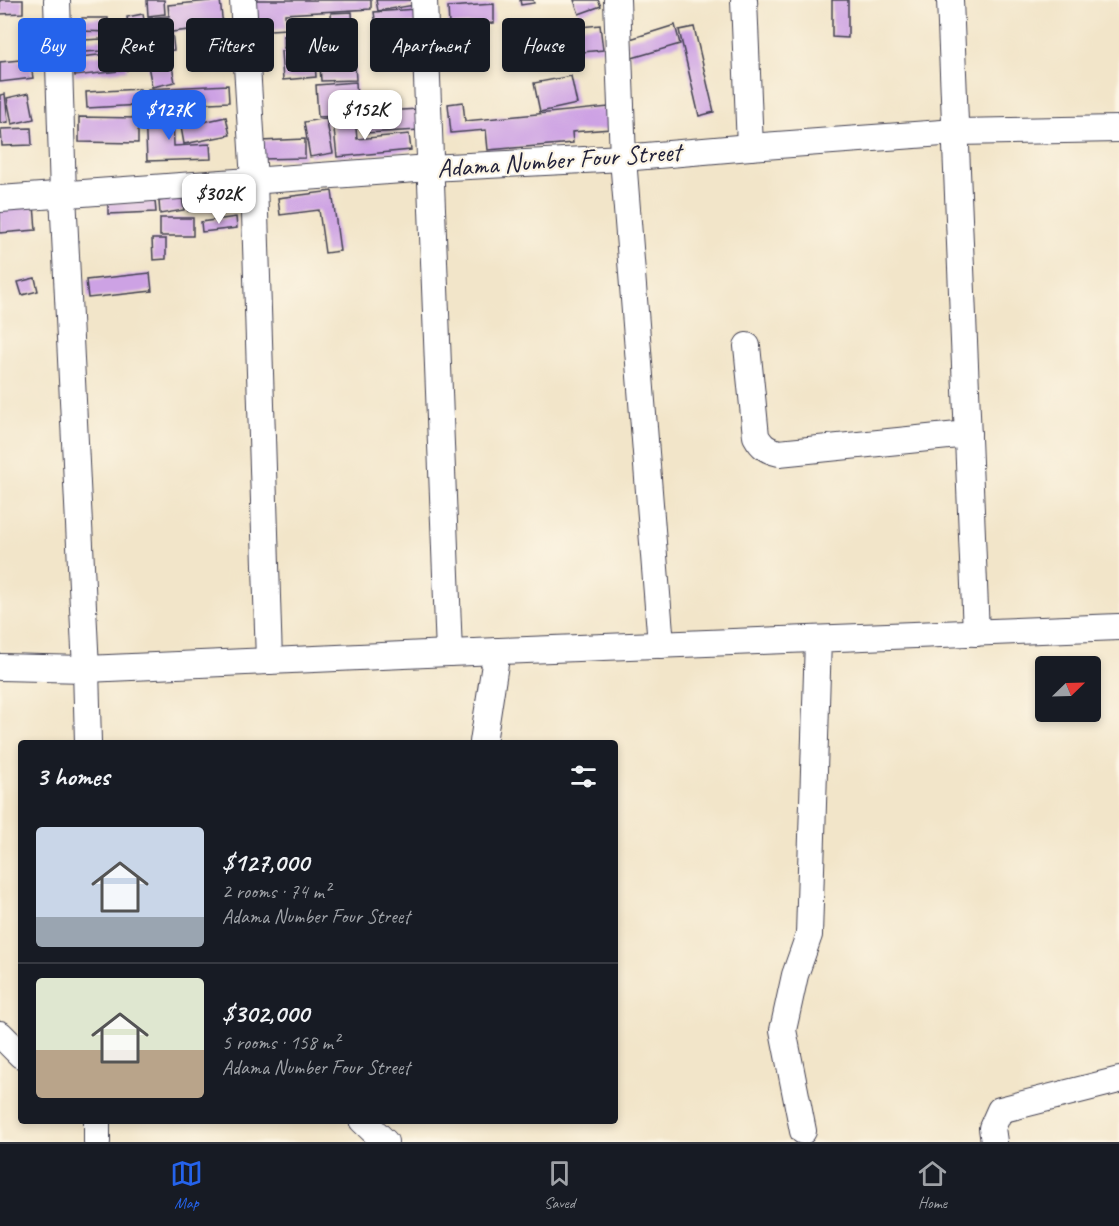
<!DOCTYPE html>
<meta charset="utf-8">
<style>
body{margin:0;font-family:Caveat,sans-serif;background:#20242c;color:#f1f3f6;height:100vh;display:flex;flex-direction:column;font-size:22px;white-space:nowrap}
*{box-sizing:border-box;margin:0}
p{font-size:20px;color:#9ea1a6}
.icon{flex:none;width:33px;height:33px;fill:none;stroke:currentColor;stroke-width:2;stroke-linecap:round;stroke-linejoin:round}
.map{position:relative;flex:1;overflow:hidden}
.panel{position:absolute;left:18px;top:740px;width:600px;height:384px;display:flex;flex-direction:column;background:#171b24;border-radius:6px;box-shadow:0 3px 9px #0003}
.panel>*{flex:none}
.top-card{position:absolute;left:18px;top:18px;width:600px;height:54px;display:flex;gap:12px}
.needle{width:39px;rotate:67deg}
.buttons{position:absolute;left:1035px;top:656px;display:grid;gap:12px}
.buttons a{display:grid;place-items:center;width:66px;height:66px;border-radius:6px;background:#171b24;box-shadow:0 3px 9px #0003;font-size:30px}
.price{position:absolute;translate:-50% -51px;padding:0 14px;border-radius:12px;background:#fff;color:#222;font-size:20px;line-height:39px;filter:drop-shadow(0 2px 3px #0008)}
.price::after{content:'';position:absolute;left:50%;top:36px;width:18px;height:14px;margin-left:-9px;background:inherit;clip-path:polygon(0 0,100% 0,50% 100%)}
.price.active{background:#2563eb;color:#fff}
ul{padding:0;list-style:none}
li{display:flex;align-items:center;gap:18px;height:150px;padding:0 18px}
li+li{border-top:2px solid #363941}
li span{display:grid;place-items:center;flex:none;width:168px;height:120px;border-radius:6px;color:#555}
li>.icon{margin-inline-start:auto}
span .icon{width:72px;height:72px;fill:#fffc;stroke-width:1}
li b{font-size:26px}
h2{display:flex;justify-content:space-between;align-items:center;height:72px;padding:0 18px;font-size:26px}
.pill{padding:0 21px;border-radius:6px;background:#171b24;box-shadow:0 3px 9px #0003;font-size:21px;line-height:54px}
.pill.active{background:#2563eb;color:#fff}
.dock{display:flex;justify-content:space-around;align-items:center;height:84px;border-top:2px solid #363941;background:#171b24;font-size:16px;color:#9ea1a6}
.dock a{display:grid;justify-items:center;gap:3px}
.dock .active{color:#2563eb}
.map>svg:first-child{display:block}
.building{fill:#cda2e4}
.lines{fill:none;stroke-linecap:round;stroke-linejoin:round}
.minor-casing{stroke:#413f50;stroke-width:28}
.minor{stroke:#fff;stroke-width:26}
.labels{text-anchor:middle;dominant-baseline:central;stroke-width:4.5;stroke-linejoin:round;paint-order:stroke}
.street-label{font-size:26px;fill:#22223b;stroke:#fcf5e5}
</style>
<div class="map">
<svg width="1119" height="1142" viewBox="0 0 1119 1142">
<rect width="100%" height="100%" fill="#fcf5e5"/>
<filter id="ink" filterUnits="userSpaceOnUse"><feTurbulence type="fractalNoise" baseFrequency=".0167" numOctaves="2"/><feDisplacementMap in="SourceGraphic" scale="12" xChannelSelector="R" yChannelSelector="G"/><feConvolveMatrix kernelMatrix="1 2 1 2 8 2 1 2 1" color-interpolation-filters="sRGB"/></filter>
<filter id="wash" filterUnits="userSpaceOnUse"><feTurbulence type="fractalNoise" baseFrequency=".008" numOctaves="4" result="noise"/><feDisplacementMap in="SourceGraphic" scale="24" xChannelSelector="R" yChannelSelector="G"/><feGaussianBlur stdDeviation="1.35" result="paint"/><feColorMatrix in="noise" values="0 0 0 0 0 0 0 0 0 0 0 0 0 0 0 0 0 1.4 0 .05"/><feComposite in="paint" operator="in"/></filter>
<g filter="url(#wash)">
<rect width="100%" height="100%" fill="#f2e5c9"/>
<g id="blocks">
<g class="building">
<polygon points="0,0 23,0 23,13 0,14"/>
<polygon points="147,0 164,0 165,14 148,16"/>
<polygon points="220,0 223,26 172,32 174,50 152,52 148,18 169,16 168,5"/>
<polygon points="252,0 371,0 371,9 285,14 286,29 254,31"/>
<polygon points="376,0 414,0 415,5 378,11"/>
<polygon points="520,0 533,0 534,3 521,5"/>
<polygon points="574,0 598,0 601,6 579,14"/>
<polygon points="832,0 848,0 848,38 832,37"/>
<polygon points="494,4 494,23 449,25 448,7"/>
<polygon points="416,9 417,23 376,26 374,12"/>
<polygon points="352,12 356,80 321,81 319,49 333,49 331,13"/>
<polygon points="143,14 149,50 133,52 127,17"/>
<polygon points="82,18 108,18 108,32 81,31"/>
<polygon points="600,25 603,50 562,54 559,29"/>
<polygon points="675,25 680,44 632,58 627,40"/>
<polygon points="694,27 714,112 699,116 679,30"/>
<polygon points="314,35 314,47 283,48 283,36"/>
<polygon points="102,39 102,51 84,52 84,40"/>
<polygon points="314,48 316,77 283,80 281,51"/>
<polygon points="190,50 211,51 210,65 190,65"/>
<polygon points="124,52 127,70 75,76 72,58"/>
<polygon points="170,56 175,82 152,87 147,60"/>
<polygon points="30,59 33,78 0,82 0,62"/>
<polygon points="571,76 577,104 540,112 534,83"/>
<polygon points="356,82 358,115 318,117 316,85"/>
<polygon points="228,85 229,102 149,106 148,89"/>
<polygon points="140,89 141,105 87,108 86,92"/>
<polygon points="29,93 34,119 12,124 7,98"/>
<polygon points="5,94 8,122 0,123 0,95"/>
<polygon points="463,102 465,121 609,107 611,129 572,132 573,143 488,150 486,130 451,133 448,104"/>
<polygon points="419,109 420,130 365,133 364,112"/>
<polygon points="173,111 174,146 210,144 211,159 147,161 145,112"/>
<polygon points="79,117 138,118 138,143 79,142"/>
<polygon points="226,117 230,135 184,144 181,127"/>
<polygon points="326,118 333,153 310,157 304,122"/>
<polygon points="355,118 357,139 409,134 411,150 337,157 333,120"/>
<polygon points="31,128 32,145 2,146 1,129"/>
<polygon points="305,139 305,158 262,159 261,141"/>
<polygon points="332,191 340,251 325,253 319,210 280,215 278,198"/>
<polygon points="227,196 227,209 188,211 187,198"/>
<polygon points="182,197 184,210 160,214 159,201"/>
<polygon points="155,201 156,212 108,214 108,203"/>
<polygon points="34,205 36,230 0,233 0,208"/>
<polygon points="236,217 237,228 202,232 201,222"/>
<rect x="160" y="218" width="33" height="18"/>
<polygon points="152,239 166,239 166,259 153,260"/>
<polygon points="150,273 152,291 88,298 86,280"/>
<polygon points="35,278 38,291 22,295 18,282"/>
</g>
</g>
</g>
<g filter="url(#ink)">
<use href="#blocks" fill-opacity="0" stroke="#413f50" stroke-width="1.5"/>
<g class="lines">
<defs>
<g id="minor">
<polyline points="57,0 63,194 86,669 88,742"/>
<polyline points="243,0 254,181 269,661"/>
<polyline points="424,0 449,653"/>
<polyline points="617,0 623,158 661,645"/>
<polyline points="744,0 750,147"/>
<polyline points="950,0 976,633"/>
<polyline points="0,199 430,168 623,158 750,147 956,132 1119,129"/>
<path d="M747,346L756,436C762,447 767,450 779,453L968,434"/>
<polyline points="0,667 86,669 449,653 1119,627"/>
<polyline points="483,742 497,651"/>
<polyline points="0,1034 21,1055"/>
<polyline points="97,1120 97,1142"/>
<polyline points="362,1120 385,1142"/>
<polyline points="803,1131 783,1030 795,975 809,935 818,639"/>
<polyline points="994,1142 992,1128 1000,1110 1119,1080"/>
</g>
</defs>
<use href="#minor" class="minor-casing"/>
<use href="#minor" class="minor"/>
</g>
</g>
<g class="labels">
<g class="street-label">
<text transform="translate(559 160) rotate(-4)">Adama Number Four Street</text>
</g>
</g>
</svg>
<div class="buttons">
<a><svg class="needle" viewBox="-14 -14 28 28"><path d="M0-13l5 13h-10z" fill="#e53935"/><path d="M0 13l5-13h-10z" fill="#9ea1a6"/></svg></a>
</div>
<b class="price active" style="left:169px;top:141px">$127K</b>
<b class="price" style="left:365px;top:141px">$152K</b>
<b class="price" style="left:219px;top:225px">$302K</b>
<div class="top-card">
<a class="pill active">Buy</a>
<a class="pill">Rent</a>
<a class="pill">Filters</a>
<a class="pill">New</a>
<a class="pill">Apartment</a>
<a class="pill">House</a>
</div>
<section class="panel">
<h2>3 homes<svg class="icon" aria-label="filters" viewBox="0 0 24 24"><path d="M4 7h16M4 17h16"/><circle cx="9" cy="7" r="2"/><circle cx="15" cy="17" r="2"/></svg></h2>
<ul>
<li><span style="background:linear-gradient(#c9d6e8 75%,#9aa5b1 0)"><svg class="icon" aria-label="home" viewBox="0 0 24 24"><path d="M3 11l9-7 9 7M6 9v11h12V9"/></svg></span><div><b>$127,000</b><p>2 rooms · 74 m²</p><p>Adama Number Four Street</p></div></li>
<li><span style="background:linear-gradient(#dfe7d0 60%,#b9a48a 0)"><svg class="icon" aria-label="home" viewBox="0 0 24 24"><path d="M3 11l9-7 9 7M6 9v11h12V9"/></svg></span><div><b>$302,000</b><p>5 rooms · 158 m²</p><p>Adama Number Four Street</p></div></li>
</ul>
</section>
</div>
<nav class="dock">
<a class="active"><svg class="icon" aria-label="map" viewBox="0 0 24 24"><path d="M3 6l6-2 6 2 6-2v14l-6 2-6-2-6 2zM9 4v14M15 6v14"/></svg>Map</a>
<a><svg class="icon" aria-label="saved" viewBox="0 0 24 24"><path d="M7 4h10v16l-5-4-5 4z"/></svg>Saved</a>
<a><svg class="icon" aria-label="home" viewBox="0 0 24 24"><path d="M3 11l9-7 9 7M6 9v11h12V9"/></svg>Home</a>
</nav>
